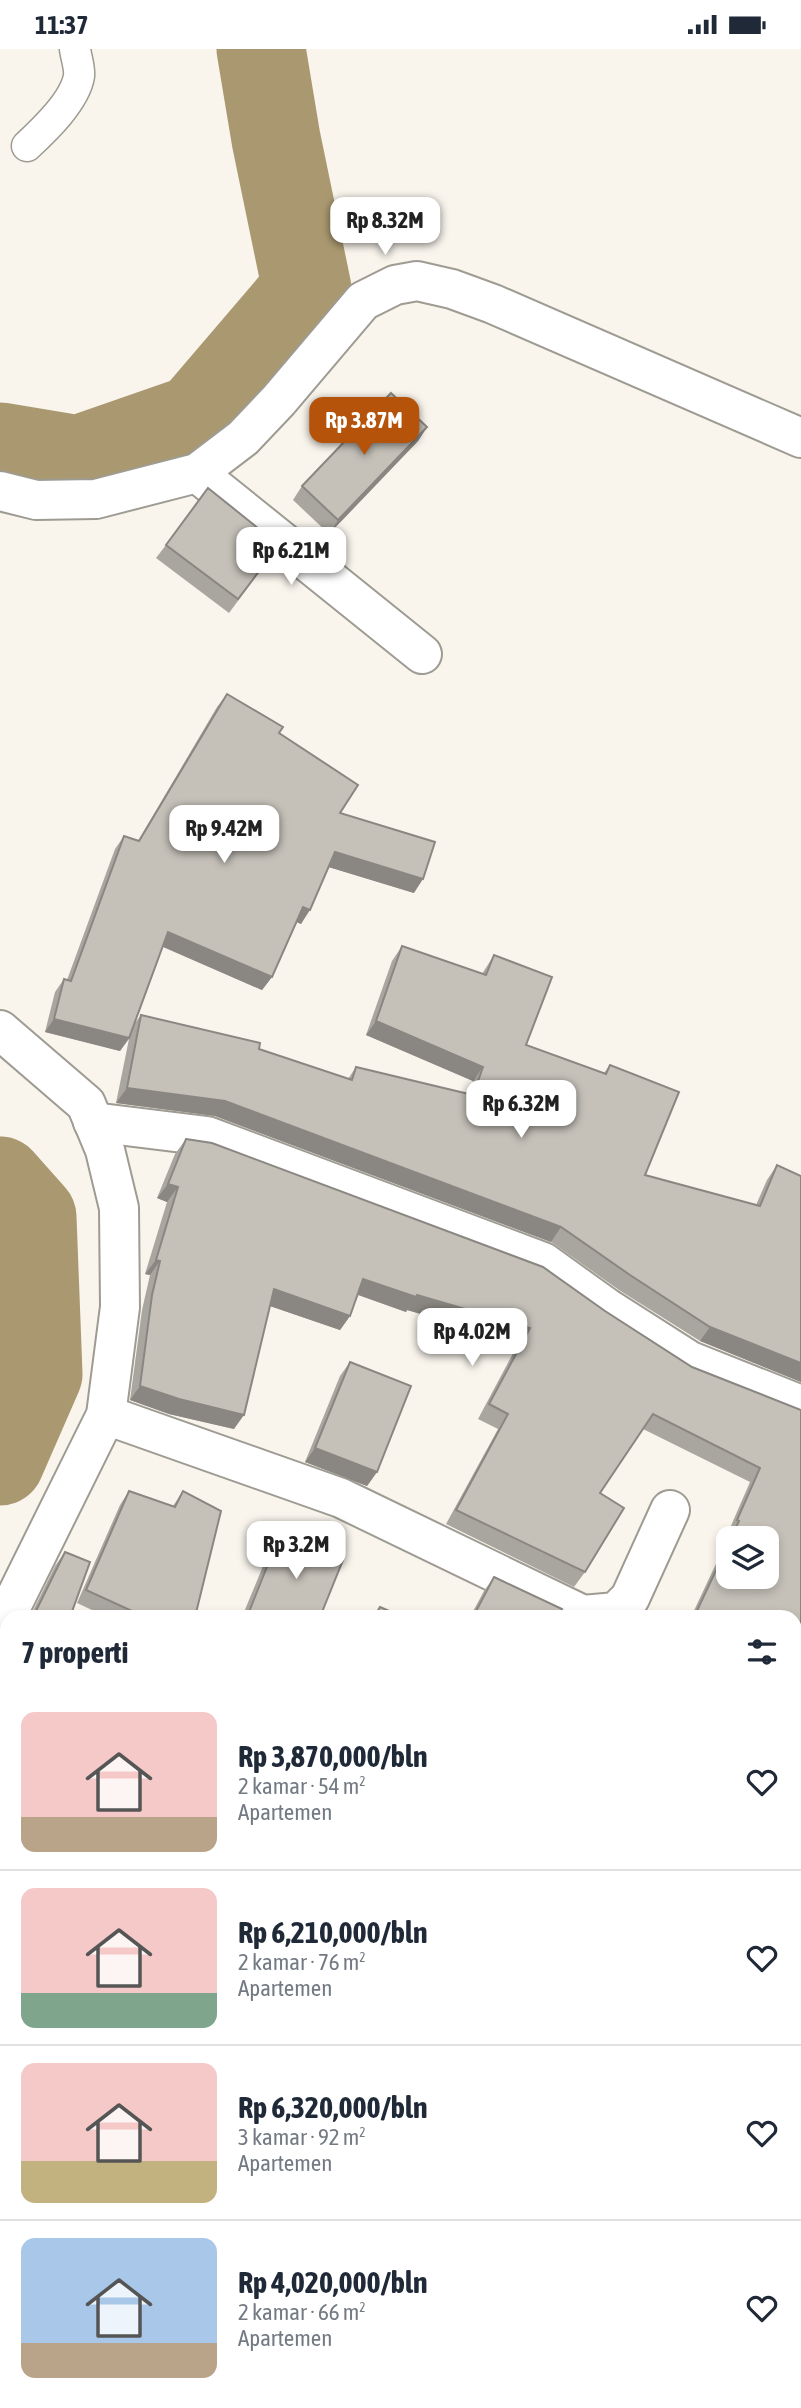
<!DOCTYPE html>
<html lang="id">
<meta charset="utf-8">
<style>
body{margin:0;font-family:"Asap Condensed",sans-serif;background:#f2f2f3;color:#1f2937;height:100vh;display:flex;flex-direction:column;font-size:26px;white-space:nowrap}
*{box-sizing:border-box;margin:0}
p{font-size:23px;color:#747a83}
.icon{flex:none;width:38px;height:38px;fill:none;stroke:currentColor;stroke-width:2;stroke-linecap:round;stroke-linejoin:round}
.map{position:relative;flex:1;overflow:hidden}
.panel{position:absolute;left:0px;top:1561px;width:802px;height:798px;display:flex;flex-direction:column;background:#fff;border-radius:21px 21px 0 0;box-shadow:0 4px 10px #0003}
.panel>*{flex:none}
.buttons{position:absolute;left:716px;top:1477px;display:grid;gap:14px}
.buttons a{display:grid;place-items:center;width:63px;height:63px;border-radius:14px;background:#fff;box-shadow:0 4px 10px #0003;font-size:35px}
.price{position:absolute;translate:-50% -60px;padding:0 16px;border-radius:14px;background:#fff;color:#222;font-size:23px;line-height:46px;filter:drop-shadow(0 2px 4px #0008)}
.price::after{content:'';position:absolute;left:50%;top:42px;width:21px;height:16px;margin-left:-10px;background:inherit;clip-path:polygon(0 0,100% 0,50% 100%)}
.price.active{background:#b45309;color:#fff}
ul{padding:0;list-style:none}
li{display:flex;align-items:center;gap:21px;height:175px;padding:0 21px}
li+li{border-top:2px solid #e0e1e3}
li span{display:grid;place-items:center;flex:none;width:196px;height:140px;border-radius:14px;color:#555}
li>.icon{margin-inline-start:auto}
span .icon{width:84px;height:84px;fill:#fffc;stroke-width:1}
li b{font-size:30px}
h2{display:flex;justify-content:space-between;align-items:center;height:84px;padding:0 21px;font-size:30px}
.status{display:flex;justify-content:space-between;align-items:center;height:49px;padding:0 35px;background:#fff;direction:ltr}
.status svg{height:19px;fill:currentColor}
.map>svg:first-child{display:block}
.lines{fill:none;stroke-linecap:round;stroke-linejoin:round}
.river{stroke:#aa9970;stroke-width:89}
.lane-casing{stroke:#9e9b93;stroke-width:33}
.street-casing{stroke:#9e9b93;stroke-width:42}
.lane{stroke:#fff;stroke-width:30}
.street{stroke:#fff;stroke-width:38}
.wall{fill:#a9a69f;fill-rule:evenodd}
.shaded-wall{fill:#8a8782}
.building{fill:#c5c1b9;stroke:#8a8782;stroke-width:2}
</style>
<div class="status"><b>11:37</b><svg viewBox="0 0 49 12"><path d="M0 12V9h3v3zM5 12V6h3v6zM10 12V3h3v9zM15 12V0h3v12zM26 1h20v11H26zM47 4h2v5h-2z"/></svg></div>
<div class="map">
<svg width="801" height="2359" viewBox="0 0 801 2359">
<rect width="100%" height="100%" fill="#f9f5ed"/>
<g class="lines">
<g class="river">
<polyline points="0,398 78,411 196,370 307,240 276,90 261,0"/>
<polyline points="0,1132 32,1168 38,1325 0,1412"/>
</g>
<defs>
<path id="lane" d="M27,97C44,81 75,52 79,27C80,19 76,8 75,0"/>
<g id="street">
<polyline points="197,424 422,605"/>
<polyline points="0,442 36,451 96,450 197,424 243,389 279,351 363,252 395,236 417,232 452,240 493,255 801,389"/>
<polyline points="0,981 86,1055 105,1101 119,1159 120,1258 106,1366 0,1580"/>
<polyline points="93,1073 207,1087 543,1213 607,1259 690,1312 801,1356"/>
<polyline points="106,1366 341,1449 583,1566"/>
<polyline points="582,1568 583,1566 616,1563 630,1549 670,1461"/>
<polyline points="0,1753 7,1755"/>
<polyline points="794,1916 801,1906"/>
<polyline points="0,2076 7,2079"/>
<polyline points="794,2151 801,2154"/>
<polyline points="794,2294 801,2298"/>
<polyline points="544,2359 548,2352"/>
</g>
</defs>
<use href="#lane" class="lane-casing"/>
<use href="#street" class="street-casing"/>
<use href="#lane" class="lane"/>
<use href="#street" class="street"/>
</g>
<g class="wall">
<polygon points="427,378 418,392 329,485 293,451 302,437"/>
<polygon points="166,496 269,510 229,564 156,509"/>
<polygon points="227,645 279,684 340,764 414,844 329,818 301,875 297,873 272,928 262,941 163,898 135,974 141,966 259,1000 348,1030 356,1018 468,1045 473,1032 366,986 392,912 402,897 482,925 494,906 526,996 604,1024 610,1016 645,1126 756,1156 767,1131 777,1116 801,1333 700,1292 619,1241 551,1193 215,1067 116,1054 129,990 120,1002 45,983 55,943 64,930 67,931 115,800 124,787 138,792 217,658"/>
<path d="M186,1090L605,1262L692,1318L801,1361V1884L794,1886V1568H691L729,1487L727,1486L750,1433L643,1380L600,1444L585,1523L574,1538L446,1475L498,1380L478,1370L519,1293L407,1261L406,1263L358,1246L350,1267L340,1281L270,1257L234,1380L169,1365L130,1351L142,1261L150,1226L145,1225L167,1153L157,1149L175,1105ZM728,1489H766L728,1528Z"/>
<polygon points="350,1313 377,1423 367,1437 305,1413 340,1327"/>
<polygon points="129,1442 173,1457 183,1442 195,1568 107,1568 77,1554 120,1456"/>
<polygon points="289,1485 320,1568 242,1568 268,1505 278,1490 284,1493"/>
<polygon points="65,1503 70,1568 30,1568 55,1517"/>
<polygon points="494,1528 560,1564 568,1568 470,1568 484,1542"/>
<polygon points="7,1608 7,1637 0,1634 0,1627"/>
<polygon points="801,1961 801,2132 794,2130 796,1970"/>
<polygon points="794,2156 801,2158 801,2234 794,2230"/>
</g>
<g class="shaded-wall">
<polygon points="427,378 418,392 329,485 338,471"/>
<polygon points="335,803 423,830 414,844 325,817"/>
<polygon points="303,858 310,861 301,875 294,872"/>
<polygon points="168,883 272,928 262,941 159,896"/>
<polygon points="54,970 129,989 120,1002 45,983"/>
<polygon points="376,972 483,1018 473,1032 366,986"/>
<polygon points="127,1039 225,1052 561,1178 551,1193 215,1067 116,1054"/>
<polygon points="168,1135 178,1138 167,1153 157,1149"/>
<polygon points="156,1211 160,1212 150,1226 145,1225"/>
<polygon points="363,1230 417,1246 530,1279 519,1293 407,1261 406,1263 353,1244"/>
<polygon points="274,1240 350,1267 340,1281 264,1255"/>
<polygon points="710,1278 801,1314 801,1333 700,1292"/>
<polygon points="140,1337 244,1366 234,1380 169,1365 130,1351"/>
<polygon points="315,1399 377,1423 367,1437 305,1413"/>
<polygon points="7,1620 7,1637 0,1634 0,1630"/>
<polygon points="801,1873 801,1884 794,1886 794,1878"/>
<polygon points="794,2026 801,2028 801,2038 796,2045 794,2044"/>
<polygon points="801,2115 801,2132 794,2130 794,2117"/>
</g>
<g class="building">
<polygon points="391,344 427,378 338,471 302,437"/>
<polygon points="208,439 279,496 238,550 166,496"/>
<polygon points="227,645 283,678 279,684 358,736 340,764 435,793 423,830 335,803 310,861 303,858 272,928 168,883 129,989 54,970 64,930 71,932 124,787 139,792"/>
<polygon points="402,897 486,926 494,906 552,928 526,996 606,1025 610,1016 679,1043 645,1126 760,1157 777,1116 801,1127 801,1314 710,1278 630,1226 561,1178 225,1052 127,1039 141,966 260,994 259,1000 352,1031 356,1018 473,1046 483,1018 376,972"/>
<polygon points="186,1090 212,1094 543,1218 605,1262 692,1318 801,1361 801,1873 794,1878 794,1568 694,1568 728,1496 728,1528 766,1528 766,1489 731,1489 739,1472 737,1471 760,1419 653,1365 600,1444 624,1459 585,1523 456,1461 508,1365 489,1355 530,1279 417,1246 416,1248 363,1230 350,1267 274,1240 244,1366 179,1350 140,1337 152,1246 160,1212 156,1211 178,1138 168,1135"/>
<polygon points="350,1313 411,1337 377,1423 315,1399"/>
<polygon points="129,1442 175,1458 183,1442 221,1462 195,1568 145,1568 86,1541"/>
<polygon points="289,1485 343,1511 320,1568 247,1568 278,1490 285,1494"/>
<polygon points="65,1503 90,1513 70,1568 33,1568"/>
<polygon points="494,1528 562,1560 560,1564 568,1568 473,1568"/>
<polygon points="380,1558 403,1568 374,1568"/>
<polygon points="801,1966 801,2028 794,2026 794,1970 798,1971"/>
<polygon points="801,2040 801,2115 794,2117 794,2052"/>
<polygon points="794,2156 801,2158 801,2213 794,2209"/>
<polygon points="574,2352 582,2352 598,2359 569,2359"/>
<polygon points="634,2352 682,2352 697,2359 630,2359"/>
</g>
</svg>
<div class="buttons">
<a><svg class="icon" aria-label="layers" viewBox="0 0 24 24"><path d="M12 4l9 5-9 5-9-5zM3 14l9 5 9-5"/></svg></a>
</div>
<b class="price" style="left:385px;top:208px">Rp 8.32M</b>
<b class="price active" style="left:364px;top:408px">Rp 3.87M</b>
<b class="price" style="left:291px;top:538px">Rp 6.21M</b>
<b class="price" style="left:224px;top:816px">Rp 9.42M</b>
<b class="price" style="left:521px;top:1091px">Rp 6.32M</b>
<b class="price" style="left:472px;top:1319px">Rp 4.02M</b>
<b class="price" style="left:296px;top:1532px">Rp 3.2M</b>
<section class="panel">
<h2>7 properti<svg class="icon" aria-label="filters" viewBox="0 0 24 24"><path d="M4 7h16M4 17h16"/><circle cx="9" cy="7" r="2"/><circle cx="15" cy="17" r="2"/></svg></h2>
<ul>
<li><span style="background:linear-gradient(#f6c9c9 75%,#b9a48a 0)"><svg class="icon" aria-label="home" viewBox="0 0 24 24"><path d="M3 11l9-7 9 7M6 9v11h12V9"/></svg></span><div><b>Rp 3,870,000/bln</b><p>2 kamar · 54 m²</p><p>Apartemen</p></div><svg class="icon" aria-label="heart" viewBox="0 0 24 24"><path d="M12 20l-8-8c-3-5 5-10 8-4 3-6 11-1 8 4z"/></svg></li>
<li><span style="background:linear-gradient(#f6c9c9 75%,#7fa58c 0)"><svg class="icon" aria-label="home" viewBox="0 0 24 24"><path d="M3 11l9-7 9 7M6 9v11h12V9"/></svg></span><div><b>Rp 6,210,000/bln</b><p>2 kamar · 76 m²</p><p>Apartemen</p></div><svg class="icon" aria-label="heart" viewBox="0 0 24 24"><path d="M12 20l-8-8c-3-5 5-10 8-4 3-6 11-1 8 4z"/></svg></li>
<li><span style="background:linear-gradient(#f6c9c9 70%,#c2b280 0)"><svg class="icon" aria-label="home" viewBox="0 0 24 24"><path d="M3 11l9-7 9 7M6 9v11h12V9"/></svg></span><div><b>Rp 6,320,000/bln</b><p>3 kamar · 92 m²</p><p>Apartemen</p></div><svg class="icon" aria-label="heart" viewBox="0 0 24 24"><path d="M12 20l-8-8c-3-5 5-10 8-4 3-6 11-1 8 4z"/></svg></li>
<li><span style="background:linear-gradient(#a9c7e8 75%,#b9a48a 0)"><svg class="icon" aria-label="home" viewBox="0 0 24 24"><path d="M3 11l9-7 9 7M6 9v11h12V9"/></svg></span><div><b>Rp 4,020,000/bln</b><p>2 kamar · 66 m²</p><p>Apartemen</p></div><svg class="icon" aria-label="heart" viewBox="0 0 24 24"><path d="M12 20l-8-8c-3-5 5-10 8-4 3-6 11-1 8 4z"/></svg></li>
</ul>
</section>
</div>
